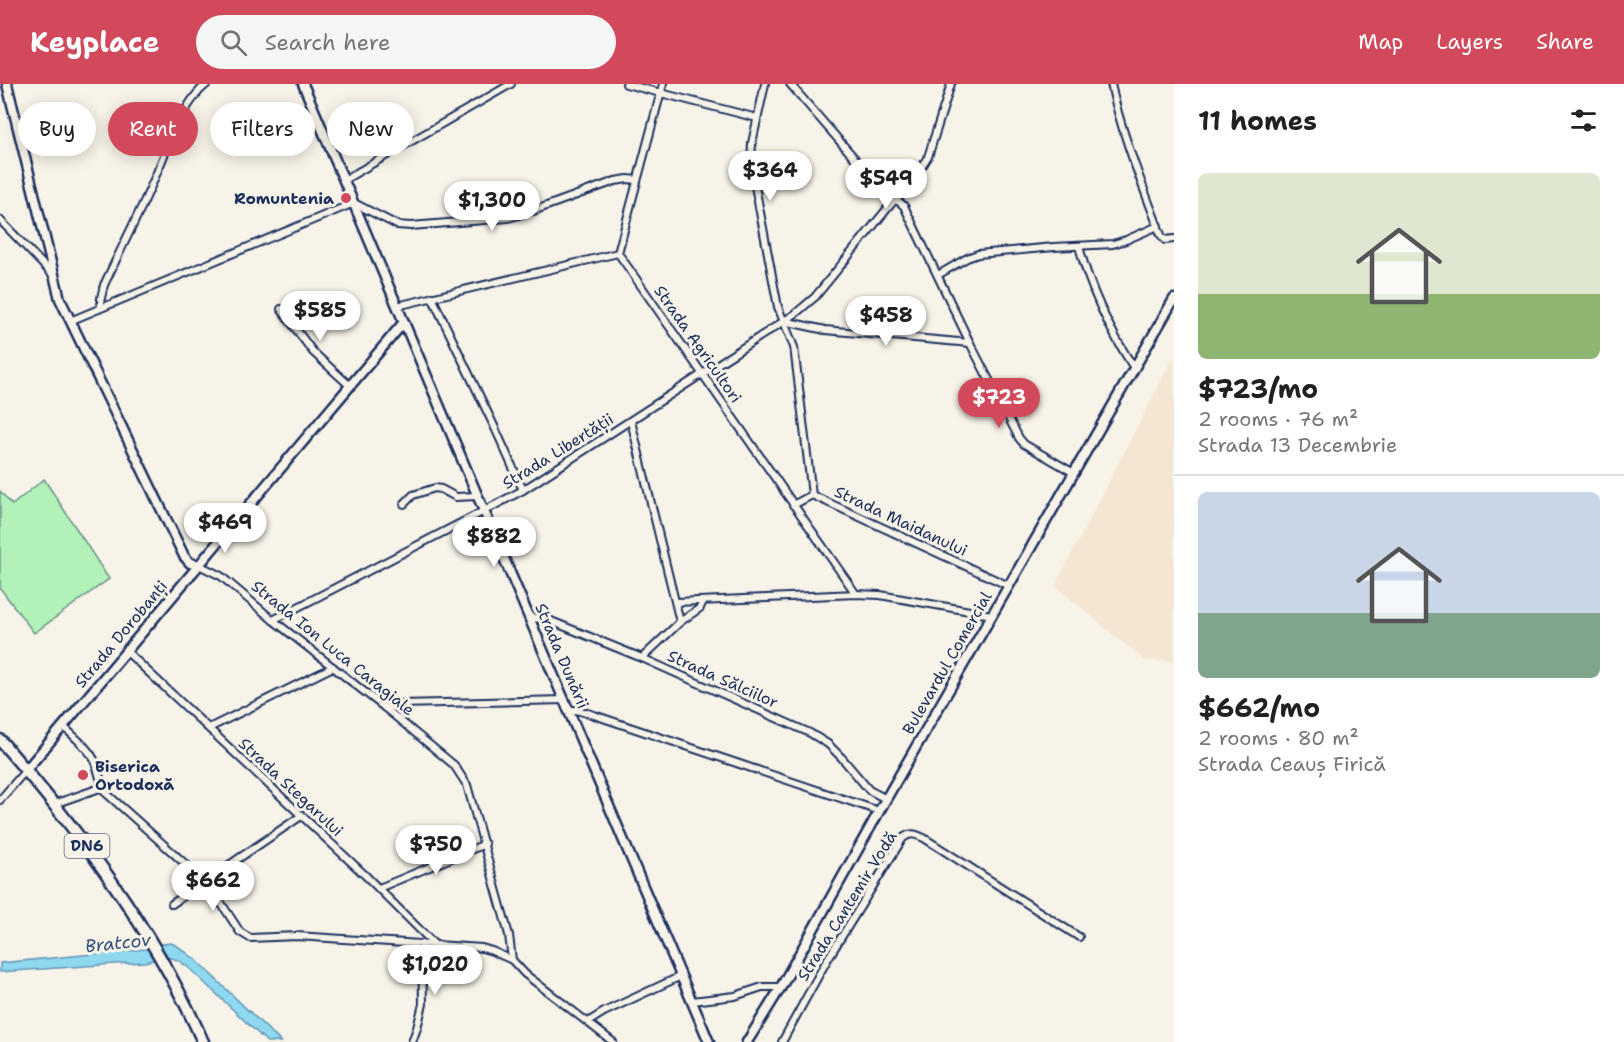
<!DOCTYPE html>
<meta charset="utf-8">
<style>
body{margin:0;font-family:"Shantell Sans",sans-serif;background:#f6f6f6;color:#202124;height:100vh;display:flex;flex-direction:column;font-size:22px;white-space:nowrap}
*{box-sizing:border-box;margin:0}
p{font-size:20px;color:#757577}
.icon{flex:none;width:33px;height:33px;fill:none;stroke:currentColor;stroke-width:2;stroke-linecap:round;stroke-linejoin:round}
.map{position:relative;flex:1;overflow:hidden}
.sheet{display:flex;flex-direction:column;background:#fff;width:450px}
.sheet>*{flex:none}
.banner{position:absolute;left:18px;top:18px;width:570px;height:54px;display:flex;gap:12px}
.price{position:absolute;translate:-50% -51px;padding:0 14px;border-radius:21px;background:#fff;color:#222;font-size:20px;line-height:39px;filter:drop-shadow(0 2px 3px #0008)}
.price::after{content:'';position:absolute;left:50%;top:36px;width:18px;height:14px;margin-left:-9px;background:inherit;clip-path:polygon(0 0,100% 0,50% 100%)}
.price.current{background:#d1495b;color:#fff}
ul{padding:0;list-style:none}
li{display:grid;align-content:center;gap:12px;height:318px;padding:0 24px}
li+li{border-top:2px solid #e0e0e0}
li span{display:grid;place-items:center;height:186px;border-radius:9px;color:#555}
li>.icon{margin-inline-start:auto}
span .icon{width:108px;height:108px;fill:#fffc;stroke-width:1}
li b{font-size:26px}
h2{display:flex;justify-content:space-between;align-items:center;height:72px;padding:0 24px;font-size:26px}
.pill{padding:0 21px;border-radius:27px;background:#fff;box-shadow:0 3px 15px #0003;font-size:21px;line-height:54px}
.pill.current{background:#d1495b;color:#fff}
header{display:flex;align-items:center;gap:36px;box-sizing:border-box;height:84px;padding:0 30px;background:#d1495b;color:#fff}
header strong{font-size:28px}
nav{display:flex;gap:33px;margin-inline-start:auto;font-size:21px}
.search{width:420px;height:54px;background:#f6f6f6;display:flex;align-items:center;gap:15px;box-sizing:border-box;padding:0 21px;border-radius:33px;color:#757577;font-size:22px}
main{display:flex;flex:1;min-height:0}
.map>svg:first-child{display:block}
.built{fill:#f4e6d2}
.green{fill:#b2f1b7;stroke:#66908a;stroke-width:1.5}
.water{fill:#8fd9f0;stroke:#6195b6;stroke-width:1.5}
.lines{fill:none;stroke-linecap:round;stroke-linejoin:round}
.street-casing{stroke:#1b2f5e;stroke-width:10}
.secondary-casing{stroke:#1b2f5e;stroke-width:13}
.highway-casing{stroke:#1b2f5e;stroke-width:15}
.street{stroke:#f7f3e8;stroke-width:6}
.secondary{stroke:#f7f3e8;stroke-width:8}
.highway{stroke:#f7f3e8;stroke-width:10}
.poi-dot{fill:#d1495b;stroke:#f7f3e8;stroke-width:2}
.labels{text-anchor:middle;dominant-baseline:central;stroke-width:6;stroke-linejoin:round;paint-order:stroke}
.shield{fill:#f7f3e8;stroke:#5d6a87;stroke-width:1.5}
.shield-label{font-size:15px;font-weight:bold;fill:#1b2f5e}
.poi-label{font-size:16px;font-weight:bold;fill:#1b2f5e;stroke:#f7f3e8;text-anchor:end}
.street-label{font-size:16px;fill:#1b2f5e;stroke:#f7f3e8}
.water-label{font-size:18px;font-style:italic;fill:#32517b;stroke:#f7f3e8}
</style>
<header>
<strong>Keyplace</strong>
<div class="search"><svg class="icon" aria-label="search" viewBox="0 0 24 24"><circle cx="10" cy="10" r="6"/><path d="M15 15l6 6"/></svg>Search here</div>
<nav><a>Map</a><a>Layers</a><a>Share</a></nav>
</header>
<main>
<div class="map">
<svg width="1174" height="958" viewBox="0 0 1174 958">
<rect width="100%" height="100%" fill="#f7f3e8"/>
<filter id="ink" filterUnits="userSpaceOnUse"><feTurbulence type="fractalNoise" baseFrequency=".0167" numOctaves="2"/><feDisplacementMap in="SourceGraphic" scale="12" xChannelSelector="R" yChannelSelector="G"/><feConvolveMatrix kernelMatrix="1 2 1 2 8 2 1 2 1" color-interpolation-filters="sRGB"/></filter>
<g filter="url(#ink)">
<polygon class="built" points="1174,272 1174,577 1144,576 1055,502"/>
<polygon class="green" points="44,395 109,495 34,549 0,504 0,407 12,421"/>
<path class="water" d="M171,859L179,863L196,876L281,958H267L190,885C170,868 167,874 144,878L0,888V879L146,865L162,860Z"/>
<g class="lines">
<defs>
<g id="street">
<polyline points="626,0 757,34"/>
<polyline points="663,0 618,169 856,510"/>
<polyline points="765,0 752,59 751,81 778,223 794,263 812,411 1009,502"/>
<path d="M790,0L884,108C891,115 898,115 904,122L970,259L1019,354L1024,360L1074,389"/>
<path d="M1111,0C1122,52 1143,102 1161,151L1165,156L1174,155"/>
<polyline points="344,96 511,0"/>
<polyline points="0,136 54,192"/>
<path d="M1079,162C1090,205 1110,247 1134,284"/>
<polyline points="938,191 967,174 978,170 1054,163 1113,160 1126,156 1158,142"/>
<polyline points="432,213 495,344 523,406"/>
<polyline points="397,222 618,169"/>
<path d="M101,223V214L104,201C120,167 137,134 152,100C165,72 182,18 207,0"/>
<polyline points="281,225 313,268 349,301"/>
<polyline points="70,237 354,119 397,141 411,142 508,134 533,127 615,97 628,95 637,96"/>
<polyline points="784,237 825,246 970,259"/>
<polyline points="631,337 680,538"/>
<polyline points="404,420 413,411 435,404 441,405 456,413 477,412"/>
<polyline points="793,421 812,411"/>
<polyline points="199,481 221,492 273,536 385,624 454,681 467,701 509,851 512,876 525,890 613,958"/>
<polyline points="676,518 856,510 880,511 992,531"/>
<polyline points="529,533 551,537 642,574 810,649 828,660 842,674 869,706 886,715"/>
<polyline points="273,536 484,427 523,406 795,230 815,213 923,81 928,73 951,0"/>
<polyline points="125,566 367,793 436,862"/>
<polyline points="642,574 680,538 700,524 703,517"/>
<polyline points="385,624 400,620 565,616"/>
<polyline points="569,626 576,626 591,630 879,727"/>
<path d="M63,642C74,653 88,663 95,677C99,688 100,699 106,709L210,802L240,848L250,854L297,852L482,864L492,867L512,876"/>
<polyline points="209,644 333,583"/>
<polyline points="0,716 26,686"/>
<polyline points="54,720 103,703"/>
<polyline points="379,804 485,760"/>
<polyline points="172,820 301,732"/>
<polyline points="692,917 735,912 762,903 781,903"/>
<polyline points="588,938 604,928 681,892"/>
<polyline points="412,958 417,944 423,920 422,861"/>
<path d="M782,958L827,876L903,754C911,748 915,750 924,754L1079,853"/>
</g>
<g id="secondary">
<polyline points="7,0 60,215 184,472 190,479 199,481"/>
<polyline points="303,0 709,958"/>
<polyline points="26,686 404,238"/>
<polyline points="747,958 781,903 886,715 1174,215"/>
</g>
<path id="highway" d="M0,656C80,748 154,846 203,958"/>
</defs>
<use href="#street" class="street-casing"/>
<use href="#secondary" class="secondary-casing"/>
<use href="#highway" class="highway-casing"/>
<use href="#street" class="street"/>
<use href="#secondary" class="secondary"/>
<use href="#highway" class="highway"/>
</g>
</g>
<g class="poi-dot">
<circle cx="346" cy="114" r="6"/>
<circle cx="83" cy="691" r="6"/>
</g>
<g class="labels">
<rect class="shield" x="64.5" y="750" width="45" height="24" rx="4.5"/>
<g class="shield-label">
<text x="87" y="762">DN6</text>
</g>
<g class="poi-label">
<text x="334" y="114">Romuntenia</text>
<text x="95" y="682" text-anchor="start">Biserica<tspan x="95" dy="18">Ortodoxă</tspan></text>
</g>
<g class="street-label">
<text transform="translate(698 260) rotate(55)">Strada Agricultori</text>
<text transform="translate(558 367) rotate(-32)">Strada Libertății</text>
<text transform="translate(901 437) rotate(25)">Strada Maidanului</text>
<text transform="translate(121 550) rotate(-50)">Strada Dorobanți</text>
<text transform="translate(333 564) rotate(39)">Strada Ion Luca Caragiale</text>
<text transform="translate(562 572) rotate(67)">Strada Dunării</text>
<text transform="translate(947 579) rotate(-60)">Bulevardul Comercial</text>
<text transform="translate(723 595) rotate(24)">Strada Sălciilor</text>
<text transform="translate(291 703) rotate(43)">Strada Stegarului</text>
<text transform="translate(847 822) rotate(-58)">Strada Cantemir Vodă</text>
</g>
<g class="water-label">
<text transform="translate(118 859) rotate(-6)">Bratcov</text>
</g>
</g>
</svg>
<b class="price" style="left:770px;top:118px">$364</b>
<b class="price" style="left:886px;top:126px">$549</b>
<b class="price" style="left:492px;top:148px">$1,300</b>
<b class="price" style="left:320px;top:258px">$585</b>
<b class="price" style="left:886px;top:263px">$458</b>
<b class="price current" style="left:999px;top:345px">$723</b>
<b class="price" style="left:225px;top:470px">$469</b>
<b class="price" style="left:494px;top:484px">$882</b>
<b class="price" style="left:436px;top:792px">$750</b>
<b class="price" style="left:213px;top:828px">$662</b>
<b class="price" style="left:435px;top:912px">$1,020</b>
<div class="banner">
<a class="pill">Buy</a>
<a class="pill current">Rent</a>
<a class="pill">Filters</a>
<a class="pill">New</a>
</div>
</div>
<section class="sheet">
<h2>11 homes<svg class="icon" aria-label="filters" viewBox="0 0 24 24"><path d="M4 7h16M4 17h16"/><circle cx="9" cy="7" r="2"/><circle cx="15" cy="17" r="2"/></svg></h2>
<ul>
<li><span style="background:linear-gradient(#dfe7d0 65%,#8fb573 0)"><svg class="icon" aria-label="home" viewBox="0 0 24 24"><path d="M3 11l9-7 9 7M6 9v11h12V9"/></svg></span><div><b>$723/mo</b><p>2 rooms · 76 m²</p><p>Strada 13 Decembrie</p></div></li>
<li><span style="background:linear-gradient(#c9d6e8 65%,#7fa58c 0)"><svg class="icon" aria-label="home" viewBox="0 0 24 24"><path d="M3 11l9-7 9 7M6 9v11h12V9"/></svg></span><div><b>$662/mo</b><p>2 rooms · 80 m²</p><p>Strada Ceauș Firică</p></div></li>
</ul>
</section>
</main>
